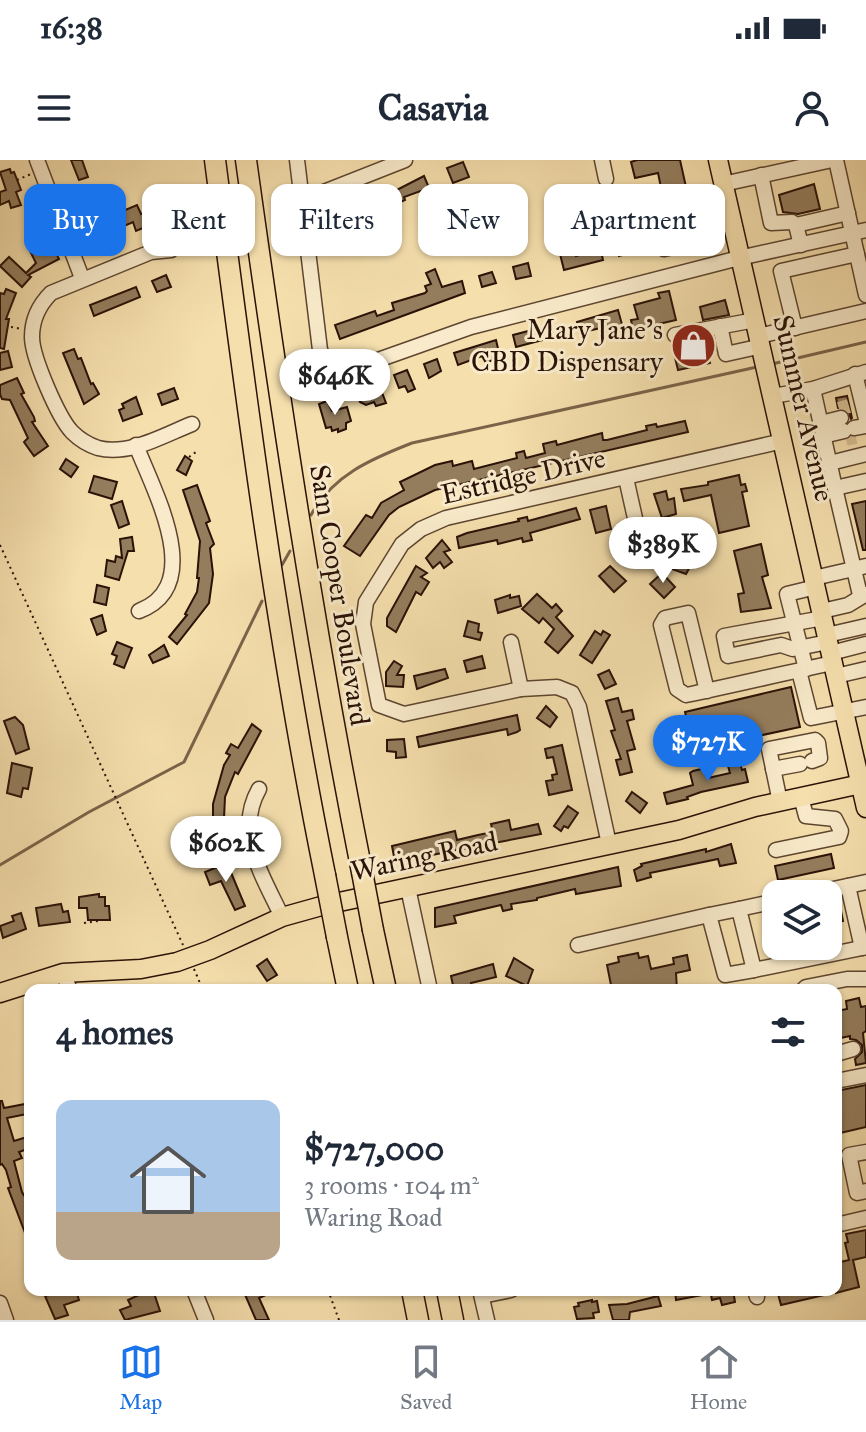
<!DOCTYPE html>
<meta charset="utf-8">
<style>
body{margin:0;font-family:"IM FELL Great Primer",serif;background:#f2f2f3;color:#1f2937;height:100vh;display:flex;flex-direction:column;font-size:30px;white-space:nowrap}
*{box-sizing:border-box;margin:0}
p{font-size:26px;color:#747a83}
.icon{flex:none;width:44px;height:44px;fill:none;stroke:currentColor;stroke-width:2;stroke-linecap:round;stroke-linejoin:round}
.map{position:relative;flex:1;overflow:hidden}
.side{position:absolute;left:24px;top:824px;width:818px;height:312px;display:flex;flex-direction:column;background:#fff;border-radius:16px;box-shadow:0 2px 6px #0004}
.side>*{flex:none}
.top-card{position:absolute;left:24px;top:24px;width:818px;height:72px;display:flex;gap:16px}
.controls{position:absolute;left:762px;top:720px;display:grid;gap:16px}
.controls a{display:grid;place-items:center;width:80px;height:80px;border-radius:16px;background:#fff;box-shadow:0 2px 6px #0004;font-size:40px}
.price{position:absolute;translate:-50% -68px;padding:0 18px;border-radius:28px;background:#fff;color:#222;font-size:26px;line-height:52px;filter:drop-shadow(0 2px 4px #0008)}
.price::after{content:'';position:absolute;left:50%;top:48px;width:24px;height:18px;margin-left:-12px;background:inherit;clip-path:polygon(0 0,100% 0,50% 100%)}
.price.current{background:#1a73e8;color:#fff}
ul{padding:0;list-style:none}
li{display:flex;align-items:center;gap:24px;height:200px;padding:0 32px}
li+li{border-top:2px solid #e0e1e3}
li span{display:grid;place-items:center;flex:none;width:224px;height:160px;border-radius:16px;color:#555}
li>.icon{margin-inline-start:auto}
span .icon{width:96px;height:96px;fill:#fffc;stroke-width:1}
li b{font-size:34px}
h2{display:flex;justify-content:space-between;align-items:center;height:96px;padding:0 32px;font-size:34px}
.pill{padding:0 28px;border-radius:16px;background:#fff;box-shadow:0 2px 6px #0004;font-size:28px;line-height:72px}
.pill.current{background:#1a73e8;color:#fff}
.status{display:flex;justify-content:space-between;align-items:center;height:56px;padding:0 40px;background:#fff;direction:ltr}
.status svg{height:22px;fill:currentColor}
header{display:flex;justify-content:space-between;align-items:center;height:104px;padding:0 32px;background:#fff;font-size:36px;font-weight:700}
.menu{display:flex;justify-content:space-around;align-items:center;height:112px;border-top:2px solid #e0e1e3;background:#fff;font-size:22px;color:#747a83}
.menu a{display:grid;justify-items:center;gap:4px}
.menu .current{color:#1a73e8}
.map>svg:first-child{display:block}
.lines{fill:none;stroke-linecap:round;stroke-linejoin:round}
.stream{stroke:#7a6349;stroke-width:3}
.building{fill:#947d5d;stroke:#2a1207;stroke-width:2}
.minor-tunnel{stroke:#d7c094;stroke-width:14;stroke-dasharray:14 7;stroke-linecap:butt}
.minor-casing{stroke:#5d4530;stroke-width:17}
.major-casing{stroke:#2a1207;stroke-width:21}
.highway-casing{stroke:#2a1207;stroke-width:23}
.path{stroke:#2a1207;stroke-width:2;stroke-dasharray:2 4;stroke-linecap:butt}
.minor{stroke:#f8eaca;stroke-width:14}
.major{stroke:#f5dfad;stroke-width:18}
.highway{stroke:#f5dfad;stroke-width:20}
.highway-bridge-casing{stroke:#2a1207;stroke-width:23;stroke-linecap:butt}
.highway-bridge{stroke:#f5dfad;stroke-width:20}
.labels{text-anchor:middle;dominant-baseline:central;stroke-width:6;stroke-linejoin:round;paint-order:stroke}
.poi-label{font-size:28px;fill:#2a1207;stroke:#f8eaca;text-anchor:end}
.street-label{font-size:28px;fill:#2a1207;stroke:#f8eaca}
</style>
<div class="status"><b>16:38</b><svg viewBox="0 0 49 12"><path d="M0 12V9h3v3zM5 12V6h3v6zM10 12V3h3v9zM15 12V0h3v12zM26 1h20v11H26zM47 4h2v5h-2z"/></svg></div>
<header><svg class="icon" aria-label="menu" viewBox="0 0 24 24"><path d="M4 6h16M4 12h16M4 18h16"/></svg>Casavia<svg class="icon" aria-label="person" viewBox="0 0 24 24"><circle cx="12" cy="8" r="4"/><path d="M4 21q1-7 8-7t8 7"/></svg></header>
<div class="map">
<svg width="866" height="1160" viewBox="0 0 866 1160">
<rect width="100%" height="100%" fill="#f5dfad"/>
<filter id="stains"><feTurbulence type="fractalNoise" baseFrequency=".0025" numOctaves="4"/><feColorMatrix values="0 0 0 0 .2 0 0 0 0 .09 0 0 0 0 .02 0 0 0 .5 -.17"/></filter>
<radialGradient id="worn" r=".72"><stop offset=".6" stop-color="#630" stop-opacity="0"/><stop offset="1" stop-color="#630" stop-opacity=".3"/></radialGradient>
<g class="lines">
<g class="stream">
<polyline points="772,204 866,182"/>
<path d="M311,355C333,315 371,299 412,283L757,207"/>
<polyline points="282,405 290,391"/>
<polyline points="0,705 89,652 184,602 262,441"/>
</g>
</g>
<g class="building">
<polygon points="71,0 82,0 88,17 79,20"/>
<polygon points="637,0 680,0 690,45 648,52 646,41 663,37 658,13 635,18 631,2"/>
<polygon points="463,2 469,17 453,23 447,8"/>
<polygon points="10,9 11,13 14,12 21,30 16,32 21,45 11,48 9,41 0,45 0,32 6,30 0,12"/>
<polygon points="424,16 429,28 404,37 405,40 390,47 385,36"/>
<polygon points="814,24 820,49 798,54 783,52 779,35"/>
<polygon points="369,37 374,50 342,63 344,69 335,72 332,64 326,66 322,55"/>
<polygon points="174,42 177,49 172,51 174,55 136,71 133,62 117,69 119,76 99,83 96,74 103,71 99,61 137,45 141,54"/>
<polygon points="691,65 692,72 676,76 674,69"/>
<polygon points="629,74 634,92 619,96 618,76"/>
<polygon points="34,79 42,94 54,89 59,99 28,115 31,117 22,127 0,106 9,97 26,113 36,103 26,83"/>
<polygon points="599,82 603,100 564,110 560,94 575,91 576,96 593,91 591,84"/>
<polygon points="528,103 531,116 516,119 513,107"/>
<polygon points="435,109 442,127 462,121 465,133 340,179 335,165 375,151 377,156 394,150 392,143 425,133 427,131 425,126 431,124 426,113"/>
<polygon points="492,112 496,123 482,127 479,116"/>
<polygon points="166,115 171,127 157,132 152,121"/>
<polygon points="136,127 140,137 94,156 90,145"/>
<polygon points="6,129 16,133 6,159 9,159 4,189 0,188 0,133 4,134"/>
<polygon points="669,131 676,160 633,170 631,160 638,159 634,145 660,138 658,133"/>
<polygon points="725,140 729,155 703,160 700,147"/>
<polygon points="618,150 623,168 606,172 605,167 579,173 577,162"/>
<polygon points="551,165 554,177 516,187 513,175"/>
<polygon points="496,180 500,197 486,203 482,196 458,205 454,193"/>
<polygon points="704,180 710,203 678,210 672,185"/>
<polygon points="74,189 78,199 81,198 91,224 93,223 99,234 84,244 63,193"/>
<polygon points="8,191 12,207 0,210 0,193"/>
<polygon points="437,199 441,211 429,218 424,204"/>
<polygon points="407,210 415,229 408,232 405,226 399,228 394,215"/>
<polygon points="17,218 24,233 21,234 34,257 35,261 32,262 48,286 34,296 24,282 28,278 10,240 2,239 0,234 0,225"/>
<polygon points="378,222 386,243 376,246 374,242 366,245 360,242 356,231"/>
<polygon points="174,228 178,239 162,245 158,234"/>
<polygon points="847,236 852,258 851,259 848,251 838,248 836,238"/>
<polygon points="136,237 142,254 123,261 119,250 124,248 122,244"/>
<polygon points="327,241 332,251 347,247 351,261 346,263 346,269 338,272 338,269 332,271 331,267 326,268 319,244"/>
<polygon points="685,261 688,272 435,330 399,347 389,355 360,396 344,386 366,355 372,358 381,343 404,330 400,322 435,305 452,301 453,306 472,301 474,309 517,298 516,293 524,291 526,298 545,293 543,284 556,281 557,285 602,273 603,280 607,280 647,270 646,266 656,264 657,267"/>
<polygon points="185,296 192,301 186,315 177,310"/>
<polygon points="66,299 78,307 71,317 60,309"/>
<polygon points="739,315 741,325 745,324 747,331 742,332 749,366 719,373 711,335 684,341 681,329 708,325 708,322"/>
<polygon points="94,316 117,322 112,339 89,332"/>
<polygon points="197,325 210,361 206,363 214,384 210,388 213,414 209,443 177,484 169,477 187,455 185,454 197,432 199,418 197,418 200,381 183,330"/>
<polygon points="666,331 668,340 674,338 676,354 662,358 654,334"/>
<polygon points="122,341 129,364 119,368 111,345"/>
<polygon points="866,341 866,390 863,390 852,344"/>
<polygon points="606,346 611,369 596,373 590,350"/>
<polygon points="576,348 580,359 530,373 532,380 523,382 522,378 498,384 497,380 459,388 457,377 467,373 519,361 518,359 527,357 528,361"/>
<polygon points="132,377 134,391 128,391 119,420 105,416 107,400 115,402 116,396 122,398 120,379"/>
<polygon points="442,380 450,390 444,392 452,402 444,408 440,402 433,408 426,398"/>
<polygon points="761,384 768,415 762,417 771,448 741,452 738,434 744,433 734,391"/>
<polygon points="675,390 686,393 684,400 692,403 686,414 669,408"/>
<polygon points="416,406 427,413 421,417 429,422 421,435 416,432 396,472 387,466 387,458"/>
<polygon points="610,406 626,421 614,432 599,416"/>
<polygon points="662,413 675,427 664,438 650,424"/>
<polygon points="97,425 109,428 106,445 94,442"/>
<polygon points="537,434 552,448 556,444 562,451 556,457 573,476 558,493 545,482 554,469 543,458 539,463 522,449"/>
<polygon points="510,435 510,438 519,436 521,446 498,453 495,440"/>
<polygon points="102,455 106,471 97,475 91,459"/>
<polygon points="468,461 479,464 478,472 482,473 480,480 464,476"/>
<polygon points="595,471 601,475 603,471 610,475 592,503 580,495"/>
<polygon points="117,482 132,488 124,508 114,504 117,496 112,494"/>
<polygon points="164,485 169,496 153,503 149,495"/>
<polygon points="482,496 485,508 467,512 464,501"/>
<polygon points="394,501 402,506 397,515 404,515 403,527 386,526 386,512"/>
<polygon points="445,509 448,518 417,529 414,516"/>
<polygon points="609,510 616,524 605,529 598,515"/>
<polygon points="791,527 800,567 674,594 670,577 690,573 685,552"/>
<polygon points="618,538 622,552 632,550 634,559 627,561 635,589 627,591 632,612 620,615 616,600 621,599 611,571 615,570 606,541"/>
<polygon points="546,546 557,557 550,567 537,558"/>
<polygon points="517,555 520,570 517,572 508,575 507,569 419,587 417,577"/>
<polygon points="15,557 23,565 29,589 16,594 4,561"/>
<polygon points="252,564 261,571 238,614 235,612 225,637 223,680 226,679 227,687 222,690 223,693 210,696 205,685 213,683 213,644 224,605 230,595 226,593 231,584 238,588"/>
<polygon points="404,579 406,597 396,598 396,592 387,591 387,580"/>
<polygon points="562,585 572,630 549,635 546,621 553,620 552,615 557,614 553,597 547,598 545,589"/>
<polygon points="12,603 32,608 28,629 23,628 21,637 7,633"/>
<polygon points="740,603 742,610 745,609 748,622 701,632 687,637 688,639 667,644 664,633 693,625 690,613 693,611 706,608 708,618 730,613 728,606"/>
<polygon points="632,632 647,643 640,653 626,641"/>
<polygon points="568,646 578,653 568,668 564,666 561,671 554,666"/>
<polygon points="509,660 511,670 538,664 541,674 395,702 392,686 455,671 457,680 478,675 493,672 491,664"/>
<polygon points="731,684 736,703 720,706 718,699 650,713 651,717 637,721 634,710 642,706 641,704 706,689 706,692"/>
<polygon points="831,694 834,708 778,720 775,706"/>
<polygon points="227,703 245,746 235,750 221,721 210,725 205,712"/>
<polygon points="618,707 621,726 576,734 575,729 537,738 537,740 511,744 512,749 503,751 501,745 454,756 456,763 435,767 435,748"/>
<polygon points="99,734 99,737 105,737 105,746 109,746 110,760 88,760 87,748 79,748 79,737"/>
<polygon points="61,744 63,752 68,751 70,762 39,766 36,748"/>
<polygon points="841,751 843,761 828,765 828,754"/>
<polygon points="21,753 26,769 3,778 0,766 14,761 12,756"/>
<polygon points="638,793 639,798 648,796 651,809 674,804 673,798 687,795 690,810 676,813 677,830 612,830 607,805 619,802 618,797"/>
<polygon points="514,798 533,810 527,826 506,816"/>
<polygon points="267,799 277,815 267,821 257,806"/>
<polygon points="493,804 496,817 471,823 473,830 454,830 451,816"/>
<polygon points="859,838 861,847 866,846 866,871 863,873 866,903 856,905 855,899 862,892 862,885 856,880 850,879 850,876 836,879 836,851 847,849 846,841"/>
<polygon points="866,925 866,967 836,974 836,931"/>
<polygon points="0,941 2,941 4,948 25,944 27,954 7,958 14,981 30,976 30,988 19,992 22,998 14,1001 22,1032 25,1037 30,1035 30,1086 8,1028 11,1027 6,1010 2,1004 0,1005"/>
<polygon points="866,1070 866,1097 853,1100 859,1127 836,1133 836,1103 849,1100 845,1083 848,1082 846,1074"/>
<polygon points="48,1130 76,1130 79,1140 64,1145 68,1155 55,1159 45,1136 49,1135"/>
<polygon points="137,1130 153,1130 160,1151 125,1160 120,1150 131,1146 128,1140 139,1135"/>
<polygon points="243,1130 277,1130 259,1138 269,1160 256,1160"/>
<polygon points="675,1130 708,1130 708,1134 676,1140"/>
<polygon points="710,1130 733,1130 735,1142 722,1145 720,1138 712,1140"/>
<polygon points="777,1130 833,1130 833,1133 781,1145"/>
<polygon points="658,1136 661,1146 630,1152 629,1160 613,1160 609,1145 627,1144"/>
<polygon points="592,1140 592,1142 597,1141 599,1152 593,1153 594,1158 577,1159 574,1147 579,1146 578,1143"/>
</g>
<g class="lines">
<g class="minor-tunnel">
<polyline points="839,249 849,246"/>
<polyline points="846,279 856,277"/>
</g>
<defs>
<g id="minor">
<polyline points="37,0 82,118"/>
<polyline points="297,0 320,190 329,208 344,212 471,167 739,98 866,70"/>
<polyline points="602,0 606,19"/>
<polyline points="836,0 866,135"/>
<polyline points="761,15 771,63 792,62 796,65 801,85"/>
<polyline points="723,24 832,0"/>
<polyline points="301,41 405,0"/>
<polyline points="701,63 698,53 658,63 664,89 704,80 701,63 730,56"/>
<polyline points="796,65 848,53"/>
<path d="M171,90L151,92L51,133C39,145 32,159 32,177C32,197 58,257 72,272C79,279 89,285 98,288C129,296 164,275 192,264"/>
<polyline points="720,166 726,194 762,186"/>
<polyline points="795,168 781,111 857,94"/>
<polyline points="675,175 755,160"/>
<polyline points="759,176 866,151"/>
<polyline points="855,214 866,259"/>
<polyline points="813,229 835,328 866,321"/>
<polyline points="773,236 813,229 866,212"/>
<polyline points="821,263 841,258"/>
<polyline points="854,268 866,266"/>
<polyline points="823,276 844,271"/>
<path d="M136,285C153,330 207,425 139,451"/>
<polyline points="830,303 866,294"/>
<polyline points="626,318 643,394"/>
<polyline points="835,328 860,435"/>
<polyline points="814,418 866,406"/>
<polyline points="822,451 848,445 866,434"/>
<polyline points="823,458 724,476 728,496 781,485 793,489 828,482"/>
<polyline points="827,475 866,466"/>
<polyline points="511,482 521,529"/>
<polyline points="831,493 866,484"/>
<polyline points="806,509 787,434 816,427"/>
<polyline points="799,511 811,558 866,547"/>
<polyline points="836,516 866,509"/>
<path d="M707,531L688,453L665,458L661,465L677,529L686,535C735,525 784,513 833,503"/>
<polyline points="773,609 800,604"/>
<path d="M259,629C234,673 263,716 282,757"/>
<polyline points="780,642 769,589 815,580 818,583 820,598 812,601"/>
<polyline points="609,684 579,547 572,533 557,527 521,529 404,554 379,545 363,464 366,442 402,384 421,369 446,358 783,281"/>
<polyline points="776,690 839,677 841,671 835,659 806,656 801,637"/>
<polyline points="848,726 862,788"/>
<polyline points="408,728 430,830"/>
<polyline points="810,734 866,722"/>
<polyline points="776,741 739,749 754,810 866,787"/>
<polyline points="739,749 709,755 725,815 754,810"/>
<polyline points="578,785 709,755"/>
<polyline points="63,813 70,830"/>
<polyline points="803,830 806,827 847,819 866,819"/>
<polyline points="836,894 853,889"/>
<polyline points="836,921 866,915"/>
<polyline points="866,992 849,995 857,1033 866,1031"/>
<polyline points="836,1065 866,1058"/>
<polyline points="194,1130 206,1160"/>
<polyline points="480,1130 487,1160"/>
<polyline points="755,1130 757,1137"/>
<polyline points="482,1136 511,1130"/>
<polyline points="0,1143 6,1160"/>
</g>
<g id="major">
<polyline points="718,0 866,648"/>
<polyline points="0,833 63,813 141,809 177,802 210,790 282,757 325,745 679,670 755,647 861,624"/>
</g>
<g id="highway">
<path d="M215,0C246,239 277,478 325,715"/>
<path d="M246,0C279,238 315,476 362,712"/>
<polyline points="373,770 386,830"/>
<polyline points="337,777 348,830"/>
<polyline points="412,1130 418,1160"/>
<polyline points="447,1130 453,1160"/>
</g>
</defs>
<use href="#minor" class="minor-casing"/>
<use href="#major" class="major-casing"/>
<use href="#highway" class="highway-casing"/>
<g class="path">
<polyline points="17,20 31,14"/>
<polyline points="11,167 22,169"/>
<polyline points="189,297 196,292"/>
<polyline points="0,385 183,785"/>
<polyline points="84,763 98,761"/>
<polyline points="194,809 203,830"/>
<polyline points="328,1130 339,1160"/>
</g>
<use href="#minor" class="minor"/>
<use href="#major" class="major"/>
<use href="#highway" class="highway"/>
<defs>
<g id="highway-bridge">
<polyline points="362,712 373,770"/>
<polyline points="325,715 337,777"/>
</g>
</defs>
<use href="#highway-bridge" class="highway-bridge-casing"/>
<use href="#highway-bridge" class="highway-bridge"/>
</g>
<defs>
<symbol id="shop-disc" viewBox="-11 -11 22 22"><circle r="9.5" fill="#8f2418" stroke="#f8eaca"/><path d="M-5-2.5h2.3a2.7 3.5 0 0 1 5.4 0H5L5.5 6h-11ZM-1.5-2.5h3a1.5 2.3 0 0 0-3 0Z" fill="#fff"/></symbol>
</defs>
<g fill-rule="evenodd">
<use href="#shop-disc" x="668" y="160" width="51" height="51"/>
</g>
<g class="labels">
<g class="poi-label">
<text x="663" y="169">Mary Jane's<tspan x="663" dy="32">CBD Dispensary</tspan></text>
</g>
<g class="street-label">
<text transform="translate(804 248) rotate(77)">Summer Avenue</text>
<text transform="translate(523 316) rotate(-13)">Estridge Drive</text>
<text transform="translate(340 435) rotate(81)">Sam Cooper Boulevard</text>
<text transform="translate(424 696) rotate(-12)">Waring Road</text>
</g>
</g>
<rect width="100%" height="100%" filter="url(#stains)"/>
<rect width="100%" height="100%" fill="url(#worn)"/>
</svg>
<div class="controls">
<a><svg class="icon" aria-label="layers" viewBox="0 0 24 24"><path d="M12 4l9 5-9 5-9-5zM3 14l9 5 9-5"/></svg></a>
</div>
<b class="price" style="left:335px;top:257px">$646K</b>
<b class="price" style="left:663px;top:425px">$389K</b>
<b class="price current" style="left:708px;top:623px">$727K</b>
<b class="price" style="left:226px;top:724px">$602K</b>
<div class="top-card">
<a class="pill current">Buy</a>
<a class="pill">Rent</a>
<a class="pill">Filters</a>
<a class="pill">New</a>
<a class="pill">Apartment</a>
</div>
<section class="side">
<h2>4 homes<svg class="icon" aria-label="filters" viewBox="0 0 24 24"><path d="M4 7h16M4 17h16"/><circle cx="9" cy="7" r="2"/><circle cx="15" cy="17" r="2"/></svg></h2>
<ul>
<li><span style="background:linear-gradient(#a9c7e8 70%,#b9a48a 0)"><svg class="icon" aria-label="home" viewBox="0 0 24 24"><path d="M3 11l9-7 9 7M6 9v11h12V9"/></svg></span><div><b>$727,000</b><p>3 rooms · 104 m²</p><p>Waring Road</p></div></li>
</ul>
</section>
</div>
<nav class="menu">
<a class="current"><svg class="icon" aria-label="map" viewBox="0 0 24 24"><path d="M3 6l6-2 6 2 6-2v14l-6 2-6-2-6 2zM9 4v14M15 6v14"/></svg>Map</a>
<a><svg class="icon" aria-label="saved" viewBox="0 0 24 24"><path d="M7 4h10v16l-5-4-5 4z"/></svg>Saved</a>
<a><svg class="icon" aria-label="home" viewBox="0 0 24 24"><path d="M3 11l9-7 9 7M6 9v11h12V9"/></svg>Home</a>
</nav>
